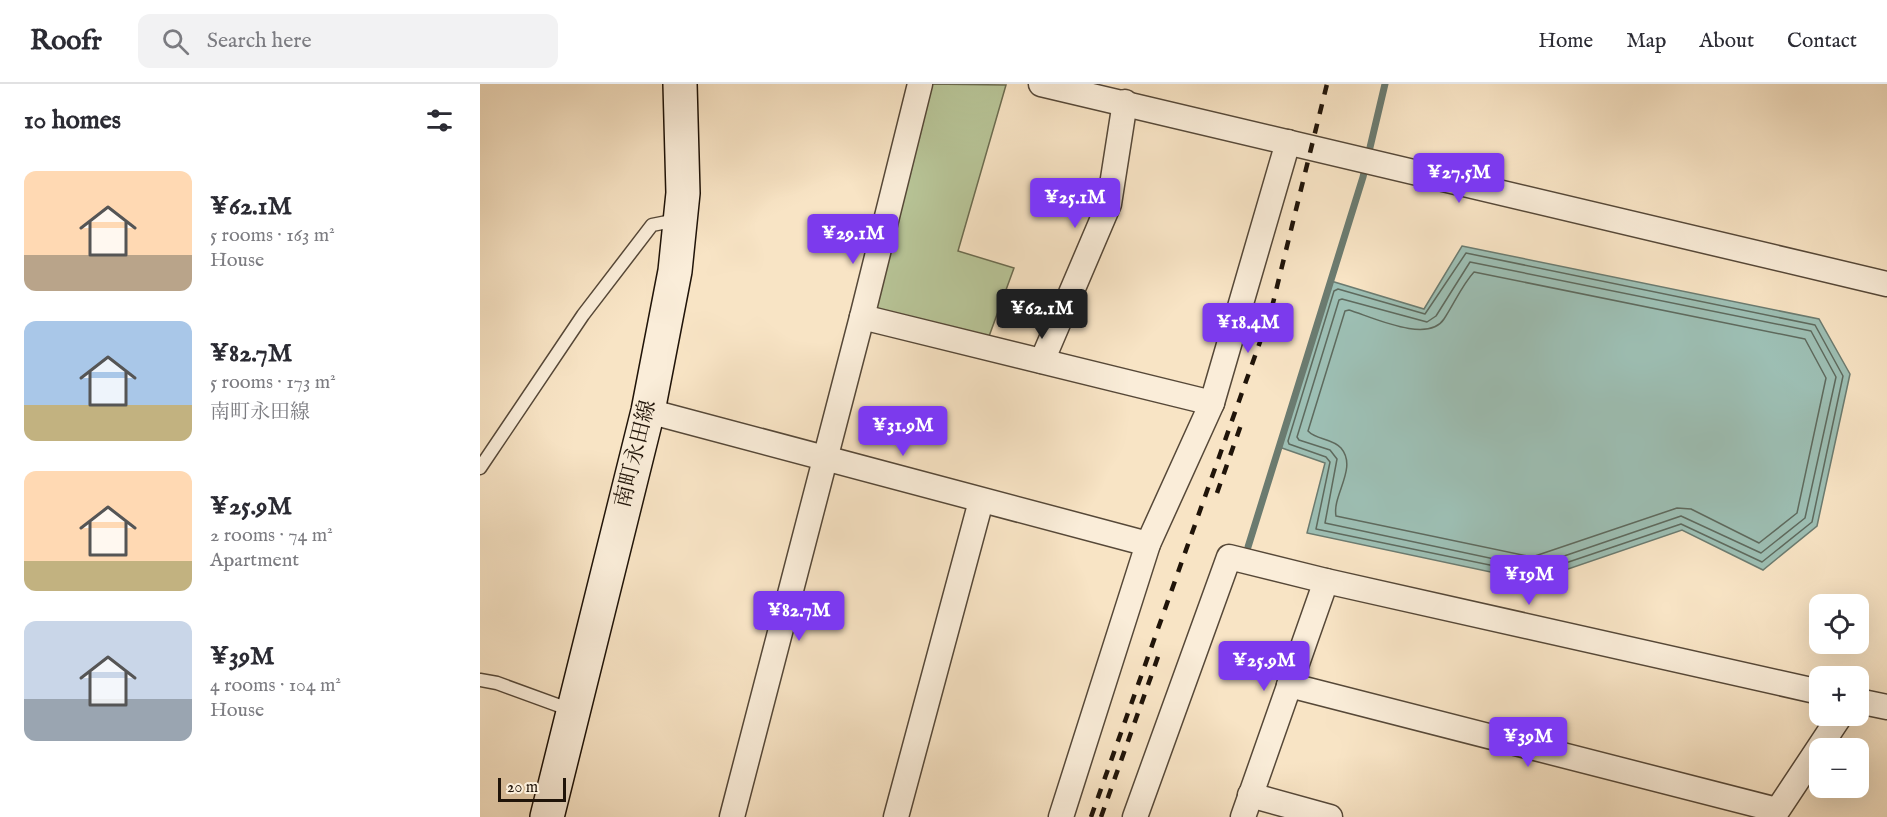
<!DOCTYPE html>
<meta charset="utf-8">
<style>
body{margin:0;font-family:"IM FELL English","Noto Serif JP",serif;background:#f2f2f3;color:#2b2b33;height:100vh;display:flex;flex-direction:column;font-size:22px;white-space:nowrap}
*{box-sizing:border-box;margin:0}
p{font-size:20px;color:#7c7c81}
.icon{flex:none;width:33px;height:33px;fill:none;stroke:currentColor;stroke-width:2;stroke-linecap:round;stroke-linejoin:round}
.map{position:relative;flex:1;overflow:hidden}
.sheet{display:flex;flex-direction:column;background:#fff;width:480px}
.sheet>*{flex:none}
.fabs{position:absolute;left:1329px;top:510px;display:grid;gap:12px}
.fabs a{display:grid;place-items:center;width:60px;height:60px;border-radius:12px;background:#fff;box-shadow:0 6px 24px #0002;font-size:30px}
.scale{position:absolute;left:18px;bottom:15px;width:68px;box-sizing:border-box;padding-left:6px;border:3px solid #201409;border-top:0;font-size:16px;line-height:21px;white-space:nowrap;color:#201409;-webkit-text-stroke:4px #faedd9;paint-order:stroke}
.price{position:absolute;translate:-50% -51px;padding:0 14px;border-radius:6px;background:#7c3aed;color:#fff;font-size:20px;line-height:39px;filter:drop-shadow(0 2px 3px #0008)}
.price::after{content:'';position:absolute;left:50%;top:36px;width:18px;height:14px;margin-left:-9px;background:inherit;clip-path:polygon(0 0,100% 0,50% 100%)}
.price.active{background:#222;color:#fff}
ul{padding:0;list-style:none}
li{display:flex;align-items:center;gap:18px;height:150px;padding:0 24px}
li span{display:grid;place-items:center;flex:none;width:168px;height:120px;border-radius:12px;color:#555}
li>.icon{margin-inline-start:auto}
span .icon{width:72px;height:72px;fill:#fffc;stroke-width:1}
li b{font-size:26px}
h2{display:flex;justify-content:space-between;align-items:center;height:72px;padding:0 24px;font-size:26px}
header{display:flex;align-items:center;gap:36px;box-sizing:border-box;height:84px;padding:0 30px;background:#fff;border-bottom:2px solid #e1e1e2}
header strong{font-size:28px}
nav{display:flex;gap:33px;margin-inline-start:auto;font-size:21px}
.search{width:420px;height:54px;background:#f2f2f3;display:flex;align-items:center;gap:15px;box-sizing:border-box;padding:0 21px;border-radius:12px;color:#7c7c81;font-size:22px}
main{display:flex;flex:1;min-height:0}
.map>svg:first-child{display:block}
.green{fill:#b8c598;stroke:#6c6c50;stroke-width:1.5}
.water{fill:#9dbfb4;stroke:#6b7b70;stroke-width:1.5}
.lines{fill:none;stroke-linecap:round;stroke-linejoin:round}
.shore{stroke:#5e6a5e;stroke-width:1.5}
.stream{stroke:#6b7b70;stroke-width:7}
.lane-casing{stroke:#564838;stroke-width:15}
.street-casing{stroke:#564838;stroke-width:27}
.secondary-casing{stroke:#201409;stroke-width:36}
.lane{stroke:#faedd9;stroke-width:12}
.street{stroke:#faedd9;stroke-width:24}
.secondary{stroke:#faedd9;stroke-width:33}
.rail{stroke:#201409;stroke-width:4.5;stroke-dasharray:10 10;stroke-linecap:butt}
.labels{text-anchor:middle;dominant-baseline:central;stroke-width:4.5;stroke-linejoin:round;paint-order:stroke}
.street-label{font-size:22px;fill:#201409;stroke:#faedd9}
</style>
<header>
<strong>Roofr</strong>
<div class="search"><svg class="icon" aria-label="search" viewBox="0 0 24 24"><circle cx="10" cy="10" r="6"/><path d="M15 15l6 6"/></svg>Search here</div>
<nav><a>Home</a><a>Map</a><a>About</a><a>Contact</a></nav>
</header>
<main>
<section class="sheet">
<h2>10 homes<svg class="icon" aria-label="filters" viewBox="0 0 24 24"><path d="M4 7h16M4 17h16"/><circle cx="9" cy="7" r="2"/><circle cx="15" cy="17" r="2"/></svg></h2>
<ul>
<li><span style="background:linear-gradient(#ffd9b3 70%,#b9a48a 0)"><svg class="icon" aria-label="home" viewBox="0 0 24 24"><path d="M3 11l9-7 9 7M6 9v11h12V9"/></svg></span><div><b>¥62.1M</b><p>5 rooms · 163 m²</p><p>House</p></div></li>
<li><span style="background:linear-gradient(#a9c7e8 70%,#c2b280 0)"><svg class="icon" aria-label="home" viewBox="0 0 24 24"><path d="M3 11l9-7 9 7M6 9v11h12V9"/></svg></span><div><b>¥82.7M</b><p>5 rooms · 173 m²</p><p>南町永田線</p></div></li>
<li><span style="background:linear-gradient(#ffd9b3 75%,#c2b280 0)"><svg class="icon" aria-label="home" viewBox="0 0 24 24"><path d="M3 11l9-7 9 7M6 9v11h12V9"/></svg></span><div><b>¥25.9M</b><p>2 rooms · 74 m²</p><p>Apartment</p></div></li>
<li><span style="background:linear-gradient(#c9d6e8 65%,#9aa5b1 0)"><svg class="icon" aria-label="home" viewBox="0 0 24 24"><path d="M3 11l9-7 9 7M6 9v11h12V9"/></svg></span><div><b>¥39M</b><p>4 rooms · 104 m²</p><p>House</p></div></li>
</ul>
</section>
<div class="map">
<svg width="1407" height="733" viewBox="0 0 1407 733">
<rect width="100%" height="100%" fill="#f8e4c5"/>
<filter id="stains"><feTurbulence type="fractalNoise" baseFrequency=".00333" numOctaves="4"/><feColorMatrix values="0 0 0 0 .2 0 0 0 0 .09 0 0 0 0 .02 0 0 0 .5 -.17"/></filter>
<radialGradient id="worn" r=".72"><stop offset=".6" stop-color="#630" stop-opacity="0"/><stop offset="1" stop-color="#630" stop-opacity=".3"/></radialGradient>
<polygon class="green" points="447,0 526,1 478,167 534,184 508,255 393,226"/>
<polygon class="water" points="982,162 1339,235 1370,290 1337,442 1283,486 1202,446 1053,497 827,449 845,379 799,363 851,197 944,225"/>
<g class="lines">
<g class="shore">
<polygon points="986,169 1335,241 1363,292 1332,438 1282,478 1201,440 1053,490 836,445 850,378 846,373 809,360 808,357 854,207 858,205 945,230"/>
<polygon points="990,178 1331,247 1356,293 1325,434 1281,469 1201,432 1052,483 845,439 857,375 850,366 819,356 817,353 859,216 862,215 947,238 956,232"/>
<path d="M994,188L1325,255L1346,294L1317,429L1279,459L1211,425L1197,424L1052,473L856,432C852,411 878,384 861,364C852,354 836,356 828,347L865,227L869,226C892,233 948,260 964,235C974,220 982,201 994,188Z"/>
</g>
<polyline class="stream" points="768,463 883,93 905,0"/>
<defs>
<g id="lane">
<polyline points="0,384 103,231 172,141 197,136"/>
<polyline points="0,596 17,599 91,626"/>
</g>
<g id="street">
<polyline points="561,0 1407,200"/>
<polyline points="382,233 732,319"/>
<polyline points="562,277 629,120 645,18"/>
<polyline points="168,327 668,460"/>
<polyline points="809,601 1297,726"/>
<polyline points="1378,617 1407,623"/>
<polyline points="770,711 850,733"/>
<polyline points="252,733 382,233 440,0"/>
<polyline points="416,733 501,417"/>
<polyline points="581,733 668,460 732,319 808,58"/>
<polyline points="655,733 749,473 846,497 1340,608"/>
<polyline points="763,733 846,497"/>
<polyline points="1293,733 1360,632"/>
</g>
<polyline id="secondary" points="67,733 168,327 195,187 203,109 200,0"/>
</defs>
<use href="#lane" class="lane-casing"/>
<use href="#street" class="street-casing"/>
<use href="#secondary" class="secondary-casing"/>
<use href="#lane" class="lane"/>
<use href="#street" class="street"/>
<use href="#secondary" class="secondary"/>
<g class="rail">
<polyline points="737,409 762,338"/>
<polyline points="611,733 791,227 847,0"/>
<polyline points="621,733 679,570"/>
</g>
</g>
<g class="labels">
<g class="street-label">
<text transform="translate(156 370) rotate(-76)">南町永田線</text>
</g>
</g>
<rect width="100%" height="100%" filter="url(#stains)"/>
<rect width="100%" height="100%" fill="url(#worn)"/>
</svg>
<div class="fabs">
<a><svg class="icon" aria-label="locate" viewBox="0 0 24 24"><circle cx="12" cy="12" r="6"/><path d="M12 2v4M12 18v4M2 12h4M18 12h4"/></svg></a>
<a>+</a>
<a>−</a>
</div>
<div class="scale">20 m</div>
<b class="price" style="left:979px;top:120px">¥27.5M</b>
<b class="price" style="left:595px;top:145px">¥25.1M</b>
<b class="price" style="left:373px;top:181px">¥29.1M</b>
<b class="price active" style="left:562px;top:256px">¥62.1M</b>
<b class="price" style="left:768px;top:270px">¥18.4M</b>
<b class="price" style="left:423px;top:373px">¥31.9M</b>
<b class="price" style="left:1049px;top:522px">¥19M</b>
<b class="price" style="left:319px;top:558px">¥82.7M</b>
<b class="price" style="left:784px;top:608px">¥25.9M</b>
<b class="price" style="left:1048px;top:684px">¥39M</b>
</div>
</main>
